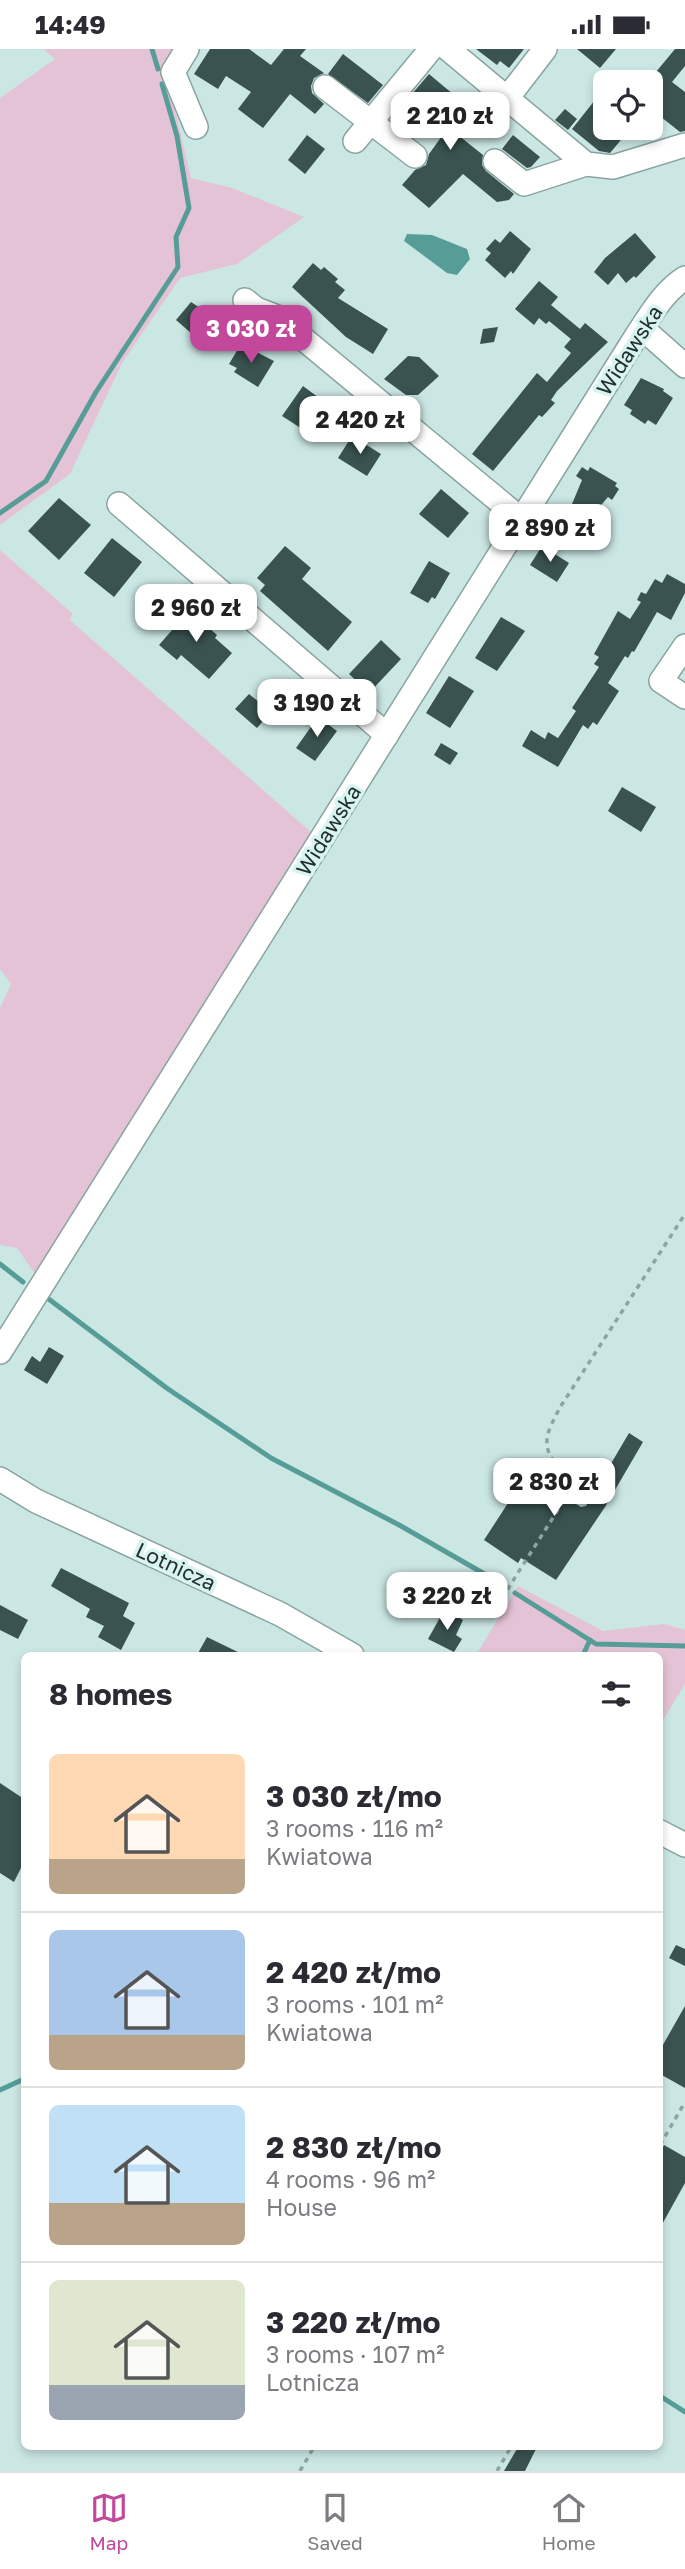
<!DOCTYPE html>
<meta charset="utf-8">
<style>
body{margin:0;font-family:"Golos Text",sans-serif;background:#f7f7f7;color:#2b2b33;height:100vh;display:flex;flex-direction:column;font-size:26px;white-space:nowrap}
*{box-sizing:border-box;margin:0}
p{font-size:23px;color:#7c7c81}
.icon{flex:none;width:38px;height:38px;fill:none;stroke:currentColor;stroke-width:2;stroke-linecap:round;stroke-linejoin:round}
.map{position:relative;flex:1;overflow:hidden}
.panel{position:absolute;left:21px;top:1603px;width:642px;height:798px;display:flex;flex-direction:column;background:#fff;border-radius:10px;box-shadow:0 4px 10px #0003}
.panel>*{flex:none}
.tools{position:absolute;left:593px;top:21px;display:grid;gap:14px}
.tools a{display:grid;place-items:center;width:70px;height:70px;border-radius:10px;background:#fff;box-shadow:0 4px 10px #0003;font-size:35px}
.price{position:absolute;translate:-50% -60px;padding:0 16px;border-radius:14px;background:#fff;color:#222;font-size:23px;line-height:46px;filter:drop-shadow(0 2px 4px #0008)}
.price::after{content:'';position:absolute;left:50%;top:42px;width:21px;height:16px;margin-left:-10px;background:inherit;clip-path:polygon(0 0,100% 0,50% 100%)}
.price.current{background:#c2489c;color:#fff}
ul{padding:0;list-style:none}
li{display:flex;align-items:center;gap:21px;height:175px;padding:0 28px}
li+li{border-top:2px solid #e1e1e2}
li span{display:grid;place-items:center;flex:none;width:196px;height:140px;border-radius:10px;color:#555}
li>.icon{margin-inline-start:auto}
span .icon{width:84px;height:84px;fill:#fffc;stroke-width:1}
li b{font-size:30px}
h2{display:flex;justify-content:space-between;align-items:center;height:84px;padding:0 28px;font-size:30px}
.status{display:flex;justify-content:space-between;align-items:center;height:49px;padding:0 35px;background:#fff;direction:ltr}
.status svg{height:19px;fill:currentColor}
.tabs{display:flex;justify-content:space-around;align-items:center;height:98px;border-top:2px solid #e1e1e2;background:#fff;font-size:19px;color:#7c7c81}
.tabs a{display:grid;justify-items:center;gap:4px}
.tabs .current{color:#c2489c}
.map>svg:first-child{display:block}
.green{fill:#e4c3d6}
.water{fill:#579d97}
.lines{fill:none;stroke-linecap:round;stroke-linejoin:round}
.stream{stroke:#579d97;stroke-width:5}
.building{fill:#3a5350}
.minor-casing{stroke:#89a4a0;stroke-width:26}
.path{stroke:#8ea4a2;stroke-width:3.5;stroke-dasharray:5 5;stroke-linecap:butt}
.minor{stroke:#fff;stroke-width:23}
.labels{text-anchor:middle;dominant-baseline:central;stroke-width:7;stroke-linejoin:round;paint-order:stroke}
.street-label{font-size:21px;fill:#232e2d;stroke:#d8f4f1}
</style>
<div class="status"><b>14:49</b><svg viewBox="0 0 49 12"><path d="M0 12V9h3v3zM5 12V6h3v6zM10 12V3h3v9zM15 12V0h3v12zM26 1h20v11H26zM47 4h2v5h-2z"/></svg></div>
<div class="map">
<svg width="685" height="2422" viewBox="0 0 685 2422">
<rect width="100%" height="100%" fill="#cbe7e4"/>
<g class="green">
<polygon points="43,0 175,0 165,17 191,129 232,139 304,168 237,215 180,229 122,314 70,425 0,476 0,49 55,10"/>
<polygon points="0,501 72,564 70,571 312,784 35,1225 17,1199 0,1196 0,959 11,935 0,920"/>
<polygon points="518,1537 603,1582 665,1575 685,1581 685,1635 660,1676 660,1606 476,1606"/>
</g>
<polygon class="water" points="407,185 432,186 467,200 470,210 457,226 447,224 404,192"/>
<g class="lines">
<g class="stream">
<polyline points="152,0 158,20"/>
<polyline points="0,464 46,432 96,343 178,218 176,188 189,159 177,87 162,35"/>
<polyline points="0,1215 23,1233"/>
<polyline points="46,1248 168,1340 271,1409 401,1477 502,1535"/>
<polyline points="515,1544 596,1595 685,1597"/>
<polyline points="583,1606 590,1591"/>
<polyline points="0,2041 24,2030"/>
<polyline points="660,2347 685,2363"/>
</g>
</g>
<g class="building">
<polygon points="210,0 249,0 271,16 284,0 306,0 300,7 324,24 314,29 311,37 312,44 324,55 315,65 290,45 263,79 238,60 251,43 226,27 218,40 194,25"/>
<polygon points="476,0 524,0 509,19 500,12 497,16"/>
<polygon points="577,0 616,0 600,19"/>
<polygon points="675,0 685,0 685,17 672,33 685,43 685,82 680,83 651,60 651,29"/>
<polygon points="343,5 383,36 368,54 328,25"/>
<polygon points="429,25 460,51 458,54 474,68 458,86 483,106 482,116 486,122 514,145 509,151 497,153 463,125 429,159 402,136 415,121 426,116 429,105 450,76 412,45"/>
<polygon points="595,51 606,59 606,79 631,79 610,104 599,102 572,80"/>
<polygon points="405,54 412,60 399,77 391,71"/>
<polygon points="565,60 577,70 568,81 555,71"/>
<polygon points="307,86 325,100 305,125 288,111"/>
<polygon points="513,86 540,108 531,118 527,119 502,100"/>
<polygon points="510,182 531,200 513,225 511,222 505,229 485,211 491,204 486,200 495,190 500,194"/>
<polygon points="635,184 656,208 636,229 634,227 626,234 618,224 608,236 594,223 605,209"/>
<polygon points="313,214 321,221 324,218 338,230 335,233 345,241 338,249 388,280 373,305 346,288 292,238"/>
<polygon points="539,232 558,248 551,256 580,280 585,274 608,293 557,342 551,351 555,354 542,368 539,366 493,422 472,405 537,324 547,333 571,304 564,298 571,290 549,272 546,275 539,269 534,276 515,260"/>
<polygon points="191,253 217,270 199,291 176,271"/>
<polygon points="498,278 494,293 480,295 483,280"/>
<polygon points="241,295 274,312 258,338 234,323 237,319 229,315"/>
<polygon points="408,307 419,308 439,327 418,346 406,346 384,330"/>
<polygon points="641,329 664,340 663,342 673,349 656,376 648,371 645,375 630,365 632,361 624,356"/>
<polygon points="303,337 334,360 317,385 313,382 310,385 282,367"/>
<polygon points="352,387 381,405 367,427 338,409"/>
<polygon points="582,418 588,422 590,418 617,434 615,437 619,440 612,451 608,448 592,467 572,455 582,431 576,427"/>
<polygon points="441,440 469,464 448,489 419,465"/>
<polygon points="59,449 91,476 59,511 28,482"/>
<polygon points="112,489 142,513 114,548 84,524"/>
<polygon points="285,497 311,519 302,530 352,573 328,602 260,542 265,536 257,529"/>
<polygon points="542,497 569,514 557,533 530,516"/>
<polygon points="429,512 450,524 435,550 432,548 428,554 410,544"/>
<polygon points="667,525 685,535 685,544 671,571 657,563 634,603 632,602 628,609 625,607 608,634 619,642 597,676 593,673 588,680 583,676 558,718 522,697 531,681 545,690 548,683 558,689 576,662 572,659 599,618 594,615 599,608 594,605 618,562 630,570 641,553 637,551 641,543 646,545 655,530 662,534"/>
<polygon points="193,557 206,569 202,573 217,586 215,589 232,604 209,630 181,606 177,611 159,596"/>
<polygon points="501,568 525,582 497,622 475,609"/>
<polygon points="381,591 401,610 369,644 349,625"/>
<polygon points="449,627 474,642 450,679 426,664"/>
<polygon points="249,645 271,663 257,679 235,660"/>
<polygon points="318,668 337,682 315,712 296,699"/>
<polygon points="441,694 458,704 450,716 434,706"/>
<polygon points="622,738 656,758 641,783 608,762"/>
<polygon points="49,1298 64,1307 47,1335 24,1321 32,1307 40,1313"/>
<polygon points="629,1384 643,1393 605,1458 556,1531 521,1509 518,1514 484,1491 527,1425 581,1458 586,1457"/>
<polygon points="61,1519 129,1554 123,1567 135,1574 121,1601 98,1588 104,1577 86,1568 90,1560 51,1537"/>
<polygon points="0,1556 28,1571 18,1590 0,1581"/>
<polygon points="448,1562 463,1571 456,1586 462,1590 454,1603 428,1590 442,1565 445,1567"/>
<polygon points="207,1588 244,1606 197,1606"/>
<polygon points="0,1734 24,1750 24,1813 14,1833 0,1824"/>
<polygon points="676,1896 685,1900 685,1917 669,1909"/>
<polygon points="685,1957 685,2039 660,2025 660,2001"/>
<polygon points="664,2096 685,2108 685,2134 660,2179 660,2103"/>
<polygon points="518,2398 537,2398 525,2422 504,2422"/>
</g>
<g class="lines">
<defs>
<g id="minor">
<polyline points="187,0 173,23 196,78"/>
<polyline points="448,0 586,115 613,118 685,96"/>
<polyline points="325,38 415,107"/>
<polyline points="508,48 545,0"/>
<polyline points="355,92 431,0"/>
<polyline points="495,112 524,135 586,115"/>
<polyline points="245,251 256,260 277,268 522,471"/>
<polyline points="642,279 685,317"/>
<polyline points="119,455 387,686"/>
<polyline points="685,597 661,632 685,648"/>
<path d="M0,1303L637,286C651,265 664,242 685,229"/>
<polyline points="0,1430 36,1452 280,1565 352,1606"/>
<polyline points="660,1783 685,1796"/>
</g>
</defs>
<use href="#minor" class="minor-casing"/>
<g class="path">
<path d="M502,1549L568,1445C573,1422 545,1415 547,1391C547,1382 555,1369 559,1360L685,1165"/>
<polyline points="660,2096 685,2053"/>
<polyline points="300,2422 314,2398"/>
<polyline points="497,2422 511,2398"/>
</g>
<use href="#minor" class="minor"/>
</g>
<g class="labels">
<g class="street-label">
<text transform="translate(629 301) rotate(-57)">Widawska</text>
<text transform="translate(328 781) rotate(-58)">Widawska</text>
<text transform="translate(176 1517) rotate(25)">Lotnicza</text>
</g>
</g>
</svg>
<div class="tools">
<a><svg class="icon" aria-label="locate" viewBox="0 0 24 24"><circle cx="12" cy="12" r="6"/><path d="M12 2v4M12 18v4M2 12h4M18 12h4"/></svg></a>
</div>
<b class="price" style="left:450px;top:103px">2 210 zł</b>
<b class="price current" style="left:251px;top:316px">3 030 zł</b>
<b class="price" style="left:360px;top:407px">2 420 zł</b>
<b class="price" style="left:550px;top:515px">2 890 zł</b>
<b class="price" style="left:196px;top:595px">2 960 zł</b>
<b class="price" style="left:317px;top:690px">3 190 zł</b>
<b class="price" style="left:554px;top:1469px">2 830 zł</b>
<b class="price" style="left:447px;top:1583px">3 220 zł</b>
<section class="panel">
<h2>8 homes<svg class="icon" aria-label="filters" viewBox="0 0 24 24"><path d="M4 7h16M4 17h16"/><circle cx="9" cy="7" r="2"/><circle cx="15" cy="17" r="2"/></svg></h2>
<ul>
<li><span style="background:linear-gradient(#ffd9b3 75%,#b9a48a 0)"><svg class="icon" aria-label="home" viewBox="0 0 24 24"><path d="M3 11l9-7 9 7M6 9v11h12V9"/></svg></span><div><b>3 030 zł/mo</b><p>3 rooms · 116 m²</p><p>Kwiatowa</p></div></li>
<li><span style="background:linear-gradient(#a9c7e8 75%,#b9a48a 0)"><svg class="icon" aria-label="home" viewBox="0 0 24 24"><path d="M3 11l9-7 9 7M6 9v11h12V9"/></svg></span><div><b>2 420 zł/mo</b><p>3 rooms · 101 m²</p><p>Kwiatowa</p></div></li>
<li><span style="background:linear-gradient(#bfe0f5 70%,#b9a48a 0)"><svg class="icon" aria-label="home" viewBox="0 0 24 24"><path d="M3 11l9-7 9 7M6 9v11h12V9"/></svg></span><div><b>2 830 zł/mo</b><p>4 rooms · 96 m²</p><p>House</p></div></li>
<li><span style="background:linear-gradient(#dfe7d0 75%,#9aa5b1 0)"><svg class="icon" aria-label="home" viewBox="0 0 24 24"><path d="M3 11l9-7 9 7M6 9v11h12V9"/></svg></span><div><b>3 220 zł/mo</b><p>3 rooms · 107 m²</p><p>Lotnicza</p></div></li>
</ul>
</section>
</div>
<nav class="tabs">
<a class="current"><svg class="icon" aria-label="map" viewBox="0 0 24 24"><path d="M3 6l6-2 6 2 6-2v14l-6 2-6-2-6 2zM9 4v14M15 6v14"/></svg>Map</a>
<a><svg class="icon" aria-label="saved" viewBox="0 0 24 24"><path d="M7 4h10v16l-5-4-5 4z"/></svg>Saved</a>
<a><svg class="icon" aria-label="home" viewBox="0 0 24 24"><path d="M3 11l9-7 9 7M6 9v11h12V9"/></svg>Home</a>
</nav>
